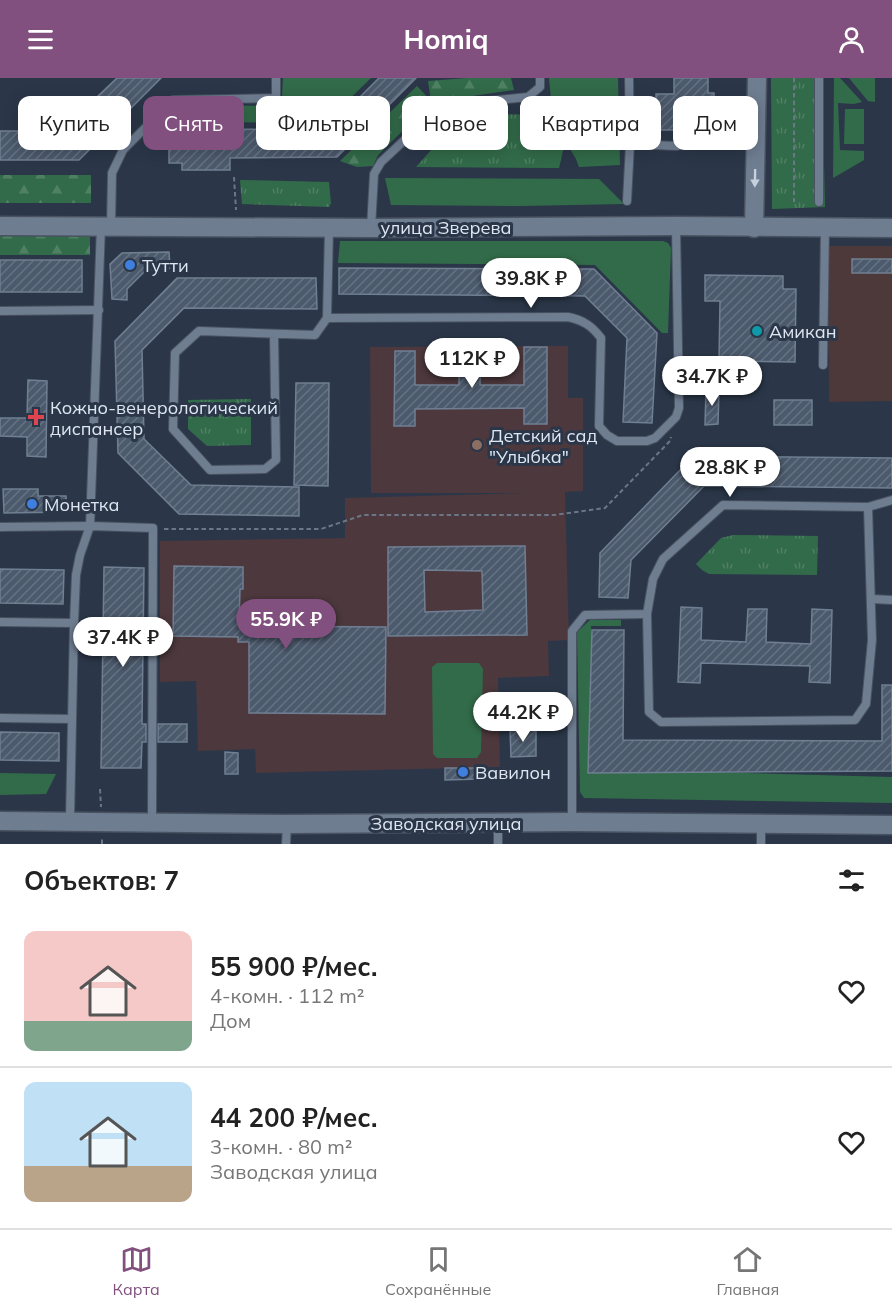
<!DOCTYPE html>
<html lang="ru">
<meta charset="utf-8">
<style>
body{margin:0;font-family:Mulish,sans-serif;background:#f2f2f2;color:#222;height:100vh;display:flex;flex-direction:column;font-size:22px;white-space:nowrap}
*{box-sizing:border-box;margin:0}
p{font-size:20px;color:#767676}
.icon{flex:none;width:33px;height:33px;fill:none;stroke:currentColor;stroke-width:2;stroke-linecap:round;stroke-linejoin:round}
.map{position:relative;height:766px;overflow:hidden}
.panel{display:flex;flex-direction:column;background:#fff;flex:1}
.panel>*{flex:none}
.hud{position:absolute;left:18px;top:18px;width:856px;height:54px;display:flex;gap:12px}
.price{position:absolute;translate:-50% -51px;padding:0 14px;border-radius:21px;background:#fff;color:#222;font-size:20px;line-height:39px;filter:drop-shadow(0 2px 3px #0008)}
.price::after{content:'';position:absolute;left:50%;top:36px;width:18px;height:14px;margin-left:-9px;background:inherit;clip-path:polygon(0 0,100% 0,50% 100%)}
.price.selected{background:#81507e;color:#fff}
ul{padding:0;list-style:none}
li{display:flex;align-items:center;gap:18px;height:150px;padding:0 24px}
li+li{border-top:2px solid #e0e0e0}
li span{display:grid;place-items:center;flex:none;width:168px;height:120px;border-radius:12px;color:#555}
li>.icon{margin-inline-start:auto}
span .icon{width:72px;height:72px;fill:#fffc;stroke-width:1}
li b{font-size:26px}
h2{display:flex;justify-content:space-between;align-items:center;height:72px;padding:0 24px;font-size:26px}
.tag{padding:0 21px;border-radius:12px;background:#fff;box-shadow:0 3px 15px #0003;font-size:21px;line-height:54px}
.tag.selected{background:#81507e;color:#fff}
header{display:flex;justify-content:space-between;align-items:center;height:78px;padding:0 24px;background:#81507e;color:#fff;font-size:27px;font-weight:700}
.tabs{display:flex;justify-content:space-around;align-items:center;height:84px;border-top:2px solid #e0e0e0;background:#fff;font-size:16px;color:#767676}
.tabs a{display:grid;justify-items:center;gap:3px}
.tabs .selected{color:#81507e}
.map>svg:first-child{display:block}
.commercial{fill:#4d383a}
.education{fill:#4c383d}
.grass{fill:#326b49}
.forest{fill:url(#forest-firs)}
.park{fill:url(#park-tufts)}
.building{fill:url(#building-hatch);stroke:#707f93;stroke-width:1.5;fill-rule:evenodd}
.lines{fill:none;stroke-linecap:round;stroke-linejoin:round}
.lane-casing{stroke:#485261;stroke-width:10}
.secondary-casing{stroke:#485261;stroke-width:21}
.path{stroke:#6b7686;stroke-width:2;stroke-dasharray:4.5 3;stroke-linecap:butt}
.lane{stroke:#6f7d91;stroke-width:8}
.secondary{stroke:#6f7d91;stroke-width:18}
.oneway{fill:#c7d1de}
.shop-dot{fill:#3f7fe0;stroke:#2b3749;stroke-width:2}
.culture-dot{fill:#0f9aa8;stroke:#2b3749;stroke-width:2}
.health-dot{fill:#e0444e;stroke:#2b3749;stroke-width:2}
.education-dot{fill:#8d6e63;stroke:#2b3749;stroke-width:2}
.labels{text-anchor:middle;dominant-baseline:central;stroke-width:6;stroke-linejoin:round;paint-order:stroke}
.street-label{font-size:18px;fill:#dde6f1;stroke:#2b3749}
.poi-label{font-size:18px;fill:#dde6f1;stroke:#2b3749;text-anchor:start}
</style>
<header><svg class="icon" aria-label="menu" viewBox="0 0 24 24"><path d="M4 6h16M4 12h16M4 18h16"/></svg>Homiq<svg class="icon" aria-label="person" viewBox="0 0 24 24"><circle cx="12" cy="8" r="4"/><path d="M4 21q1-7 8-7t8 7"/></svg></header>
<div class="map">
<svg width="892" height="766" viewBox="0 0 892 766">
<defs>
<pattern id="forest-firs" width="22" height="20" patternUnits="userSpaceOnUse" patternTransform="scale(1.5)"><rect width="22" height="20" fill="#326b49"/><path d="M5 1l3.5 6h-7zM16 11l3.5 6h-7z" fill="#4f8064"/></pattern>
<pattern id="park-tufts" width="24" height="20" patternUnits="userSpaceOnUse" patternTransform="scale(1.5)"><rect width="24" height="20" fill="#326b49"/><path d="M3 7l-1-3M5 7V3M7 7l1-3M15 17l-1-3M17 17v-4M19 17l1-3" fill="none" stroke="#4f8064"/></pattern>
<pattern id="building-hatch" width="6" height="6" patternUnits="userSpaceOnUse" patternTransform="scale(1.5)"><rect width="6" height="6" fill="#4c5a6d"/><path d="M-1 1l2-2M0 6l6-6M5 7l2-2" fill="none" stroke="#657282"/></pattern>
</defs>
<rect width="100%" height="100%" fill="#2b3749"/>
<polygon class="commercial" points="828,168 892,168 892,323 829,324"/>
<polygon class="education" points="568,268 568,320 583,320 583,413 565,414 569,562 548,563 549,598 498,600 500,689 256,695 255,671 198,673 196,603 160,604 160,463 345,460 345,420 526,415 371,415 370,269"/>
<g class="grass">
<polygon points="283,0 371,0 324,46 178,43 178,27 278,28 282,20"/>
<polygon points="549,0 618,0 620,87 579,89 576,81 553,43"/>
<polygon points="834,0 840,0 862,24 854,26 838,25 840,72 864,73 864,82 833,100"/>
<polygon points="849,0 875,0 875,24 868,23"/>
<polygon points="845,31 864,31 864,66 844,66"/>
<polygon points="385,100 599,101 624,126 522,128 391,127"/>
<polygon points="340,163 663,163 668,165 671,170 668,255 662,255 595,187 338,185"/>
<polygon points="590,542 621,542 621,548 591,548 594,691 892,699 892,725 584,720 580,714 577,554"/>
<polygon points="437,585 479,585 483,591 481,674 477,680 437,680 433,676 432,589"/>
<polygon points="0,695 56,696 46,716 0,717"/>
</g>
<g class="forest">
<polygon points="467,0 511,0 514,12 452,21 427,29 378,77 373,88 357,89 340,83 417,8 431,23 428,3"/>
<rect x="0" y="97" width="91" height="28"/>
<rect x="0" y="156" width="90" height="21"/>
</g>
<g class="park">
<polygon points="771,0 822,0 825,129 772,131"/>
<polygon points="464,35 536,37 565,64 559,90 416,89"/>
<polygon points="240,102 329,104 331,125 329,129 242,126"/>
<polygon points="251,321 251,367 207,368 188,351 188,322"/>
<polygon points="733,457 818,458 817,497 709,496 702,492 696,486 721,460"/>
</g>
<g class="building">
<polygon points="117,0 161,0 79,82 0,82 0,53 61,53"/>
<polygon points="379,0 416,0 337,79 230,80 230,92 182,92 182,85 169,85 169,47 230,47 230,51 327,52"/>
<polygon points="674,0 708,0 708,15 714,15 714,36 706,36 706,45 698,45 698,52 636,52 635,29 656,29 656,16 674,16"/>
<polygon points="169,174 170,190 146,192 127,211 127,222 112,221 110,186 122,175"/>
<rect x="852" y="181" width="40" height="14"/>
<rect x="0" y="182" width="82" height="32"/>
<polygon points="339,190 594,191 657,255 652,345 623,344 627,260 585,218 339,216"/>
<polygon points="705,197 783,198 783,211 796,211 795,284 719,283 720,223 705,223"/>
<polygon points="177,200 316,200 317,231 184,230 142,272 144,361 191,407 299,409 299,438 179,436 118,375 115,263"/>
<polygon points="524,269 547,269 547,346 524,346 524,330 415,331 415,348 394,348 395,273 415,273 415,307 459,307 459,273 481,273 480,307 524,307"/>
<polygon points="28,302 47,303 46,379 27,378 27,359 0,358 0,340 27,340"/>
<polygon points="296,305 329,305 328,408 294,407"/>
<polygon points="706,311 719,311 718,346 705,347"/>
<rect x="774" y="322" width="38" height="25"/>
<polygon points="702,378 892,380 892,410 704,408 631,482 628,520 599,519 600,475 682,390"/>
<polygon points="3,411 38,411 38,418 66,418 67,434 4,435"/>
<path d="M525,468L527,557L388,558V469ZM424,492L482,493L483,532L425,534Z"/>
<polygon points="174,488 243,489 243,511 240,511 239,548 386,549 385,636 249,635 249,564 238,564 238,559 173,558"/>
<polygon points="104,489 144,490 142,646 146,646 146,664 142,664 141,690 101,690"/>
<polygon points="0,491 64,492 63,526 0,525"/>
<polygon points="681,529 702,530 701,562 746,564 748,531 767,531 766,564 811,566 812,531 832,532 830,605 809,604 810,588 701,585 700,605 678,604"/>
<polygon points="592,552 624,552 623,662 882,663 882,607 892,607 892,693 588,695"/>
<rect x="158" y="646" width="29" height="18"/>
<polygon points="510,651 536,651 536,678 511,679"/>
<polygon points="0,654 59,655 59,683 0,682"/>
<polygon points="225,674 238,675 238,696 225,696"/>
<polygon points="445,690 479,690 479,701 445,702"/>
</g>
<g class="lines">
<defs>
<g id="lane">
<polyline points="819,0 819,124"/>
<polyline points="630,66 677,68"/>
<polyline points="627,123 630,66 629,0"/>
<polyline points="111,148 112,95 123,72 173,22 276,20 276,0"/>
<polyline points="371,150 374,96 381,84 441,28 528,19 540,9 540,0"/>
<polyline points="0,233 99,232"/>
<path d="M327,240L568,239C583,242 592,248 601,260L599,348L607,357L617,363H647L655,360L676,339L679,330L676,148"/>
<polyline points="274,256 276,382 265,391 210,392 173,351 175,275 199,253 315,257 327,240 329,151"/>
<polyline points="823,287 825,150"/>
<polyline points="0,449 90,448 153,450 152,743"/>
<polyline points="872,521 892,522"/>
<polyline points="647,536 649,634 661,644 855,642 866,626 872,562 868,429"/>
<polyline points="0,544 74,545"/>
<polyline points="0,640 72,641"/>
<polyline points="70,742 74,545 76,497 80,477 90,448 101,148"/>
<polyline points="572,743 572,553 585,537 647,536 653,501 663,481 723,427 868,429 892,422"/>
<polyline points="286,766 287,747"/>
<polyline points="498,766 498,745"/>
<polyline points="761,766 761,747"/>
</g>
<g id="secondary">
<polyline points="0,148 371,150 676,148 892,150"/>
<polyline points="754,150 757,0"/>
<polyline points="0,743 287,746 572,744 892,747"/>
</g>
</defs>
<use href="#lane" class="lane-casing"/>
<use href="#secondary" class="secondary-casing"/>
<g class="path">
<polyline points="794,0 794,124"/>
<polyline points="234,99 236,132"/>
<polyline points="164,451 321,451 363,437 554,437 605,430 670,363 671,359"/>
<polyline points="100,711 101,729"/>
<polyline points="102,766 102,759"/>
</g>
<use href="#lane" class="lane"/>
<use href="#secondary" class="secondary"/>
</g>
<defs><path id="oneway-solid" d="M-6-.8H1V-3.2L6.5 0L1 3.2V.8H-6Z" transform="scale(1.5)"/></defs>
<use class="oneway" href="#oneway-solid" transform="translate(755 100) rotate(91)"/>
<g class="shop-dot">
<circle cx="130" cy="187" r="6"/>
<circle cx="32" cy="426" r="6"/>
<circle cx="463" cy="694" r="6"/>
</g>
<circle class="culture-dot" cx="757" cy="253" r="6"/>
<path class="health-dot" d="M33 330h6v6h6v6h-6v6h-6v-6h-6v-6h6z"/>
<circle class="education-dot" cx="477" cy="367" r="6"/>
<g class="labels">
<g class="street-label">
<text x="446" y="149">улица Зверева</text>
<text x="446" y="745">Заводская улица</text>
</g>
<g class="poi-label">
<text x="142" y="187">Тутти</text>
<text x="769" y="253">Амикан</text>
<text x="50" y="329">Кожно-венерологический<tspan x="50" dy="21">диспансер</tspan></text>
<text x="489" y="357">Детский сад<tspan x="489" dy="21">"Улыбка"</tspan></text>
<text x="44" y="426">Монетка</text>
<text x="475" y="694">Вавилон</text>
</g>
</g>
</svg>
<b class="price" style="left:531px;top:231px">39.8K ₽</b>
<b class="price" style="left:472px;top:311px">112K ₽</b>
<b class="price" style="left:712px;top:329px">34.7K ₽</b>
<b class="price" style="left:730px;top:420px">28.8K ₽</b>
<b class="price selected" style="left:286px;top:572px">55.9K ₽</b>
<b class="price" style="left:123px;top:590px">37.4K ₽</b>
<b class="price" style="left:523px;top:665px">44.2K ₽</b>
<div class="hud">
<a class="tag">Купить</a>
<a class="tag selected">Снять</a>
<a class="tag">Фильтры</a>
<a class="tag">Новое</a>
<a class="tag">Квартира</a>
<a class="tag">Дом</a>
</div>
</div>
<section class="panel">
<h2>Объектов: 7<svg class="icon" aria-label="filters" viewBox="0 0 24 24"><path d="M4 7h16M4 17h16"/><circle cx="9" cy="7" r="2"/><circle cx="15" cy="17" r="2"/></svg></h2>
<ul>
<li><span style="background:linear-gradient(#f6c9c9 75%,#7fa58c 0)"><svg class="icon" aria-label="home" viewBox="0 0 24 24"><path d="M3 11l9-7 9 7M6 9v11h12V9"/></svg></span><div><b>55 900 ₽/мес.</b><p>4-комн. · 112 m²</p><p>Дом</p></div><svg class="icon" aria-label="heart" viewBox="0 0 24 24"><path d="M12 20l-8-8c-3-5 5-10 8-4 3-6 11-1 8 4z"/></svg></li>
<li><span style="background:linear-gradient(#bfe0f5 70%,#b9a48a 0)"><svg class="icon" aria-label="home" viewBox="0 0 24 24"><path d="M3 11l9-7 9 7M6 9v11h12V9"/></svg></span><div><b>44 200 ₽/мес.</b><p>3-комн. · 80 m²</p><p>Заводская улица</p></div><svg class="icon" aria-label="heart" viewBox="0 0 24 24"><path d="M12 20l-8-8c-3-5 5-10 8-4 3-6 11-1 8 4z"/></svg></li>
</ul>
</section>
<nav class="tabs">
<a class="selected"><svg class="icon" aria-label="map" viewBox="0 0 24 24"><path d="M3 6l6-2 6 2 6-2v14l-6 2-6-2-6 2zM9 4v14M15 6v14"/></svg>Карта</a>
<a><svg class="icon" aria-label="saved" viewBox="0 0 24 24"><path d="M7 4h10v16l-5-4-5 4z"/></svg>Сохранённые</a>
<a><svg class="icon" aria-label="home" viewBox="0 0 24 24"><path d="M3 11l9-7 9 7M6 9v11h12V9"/></svg>Главная</a>
</nav>
